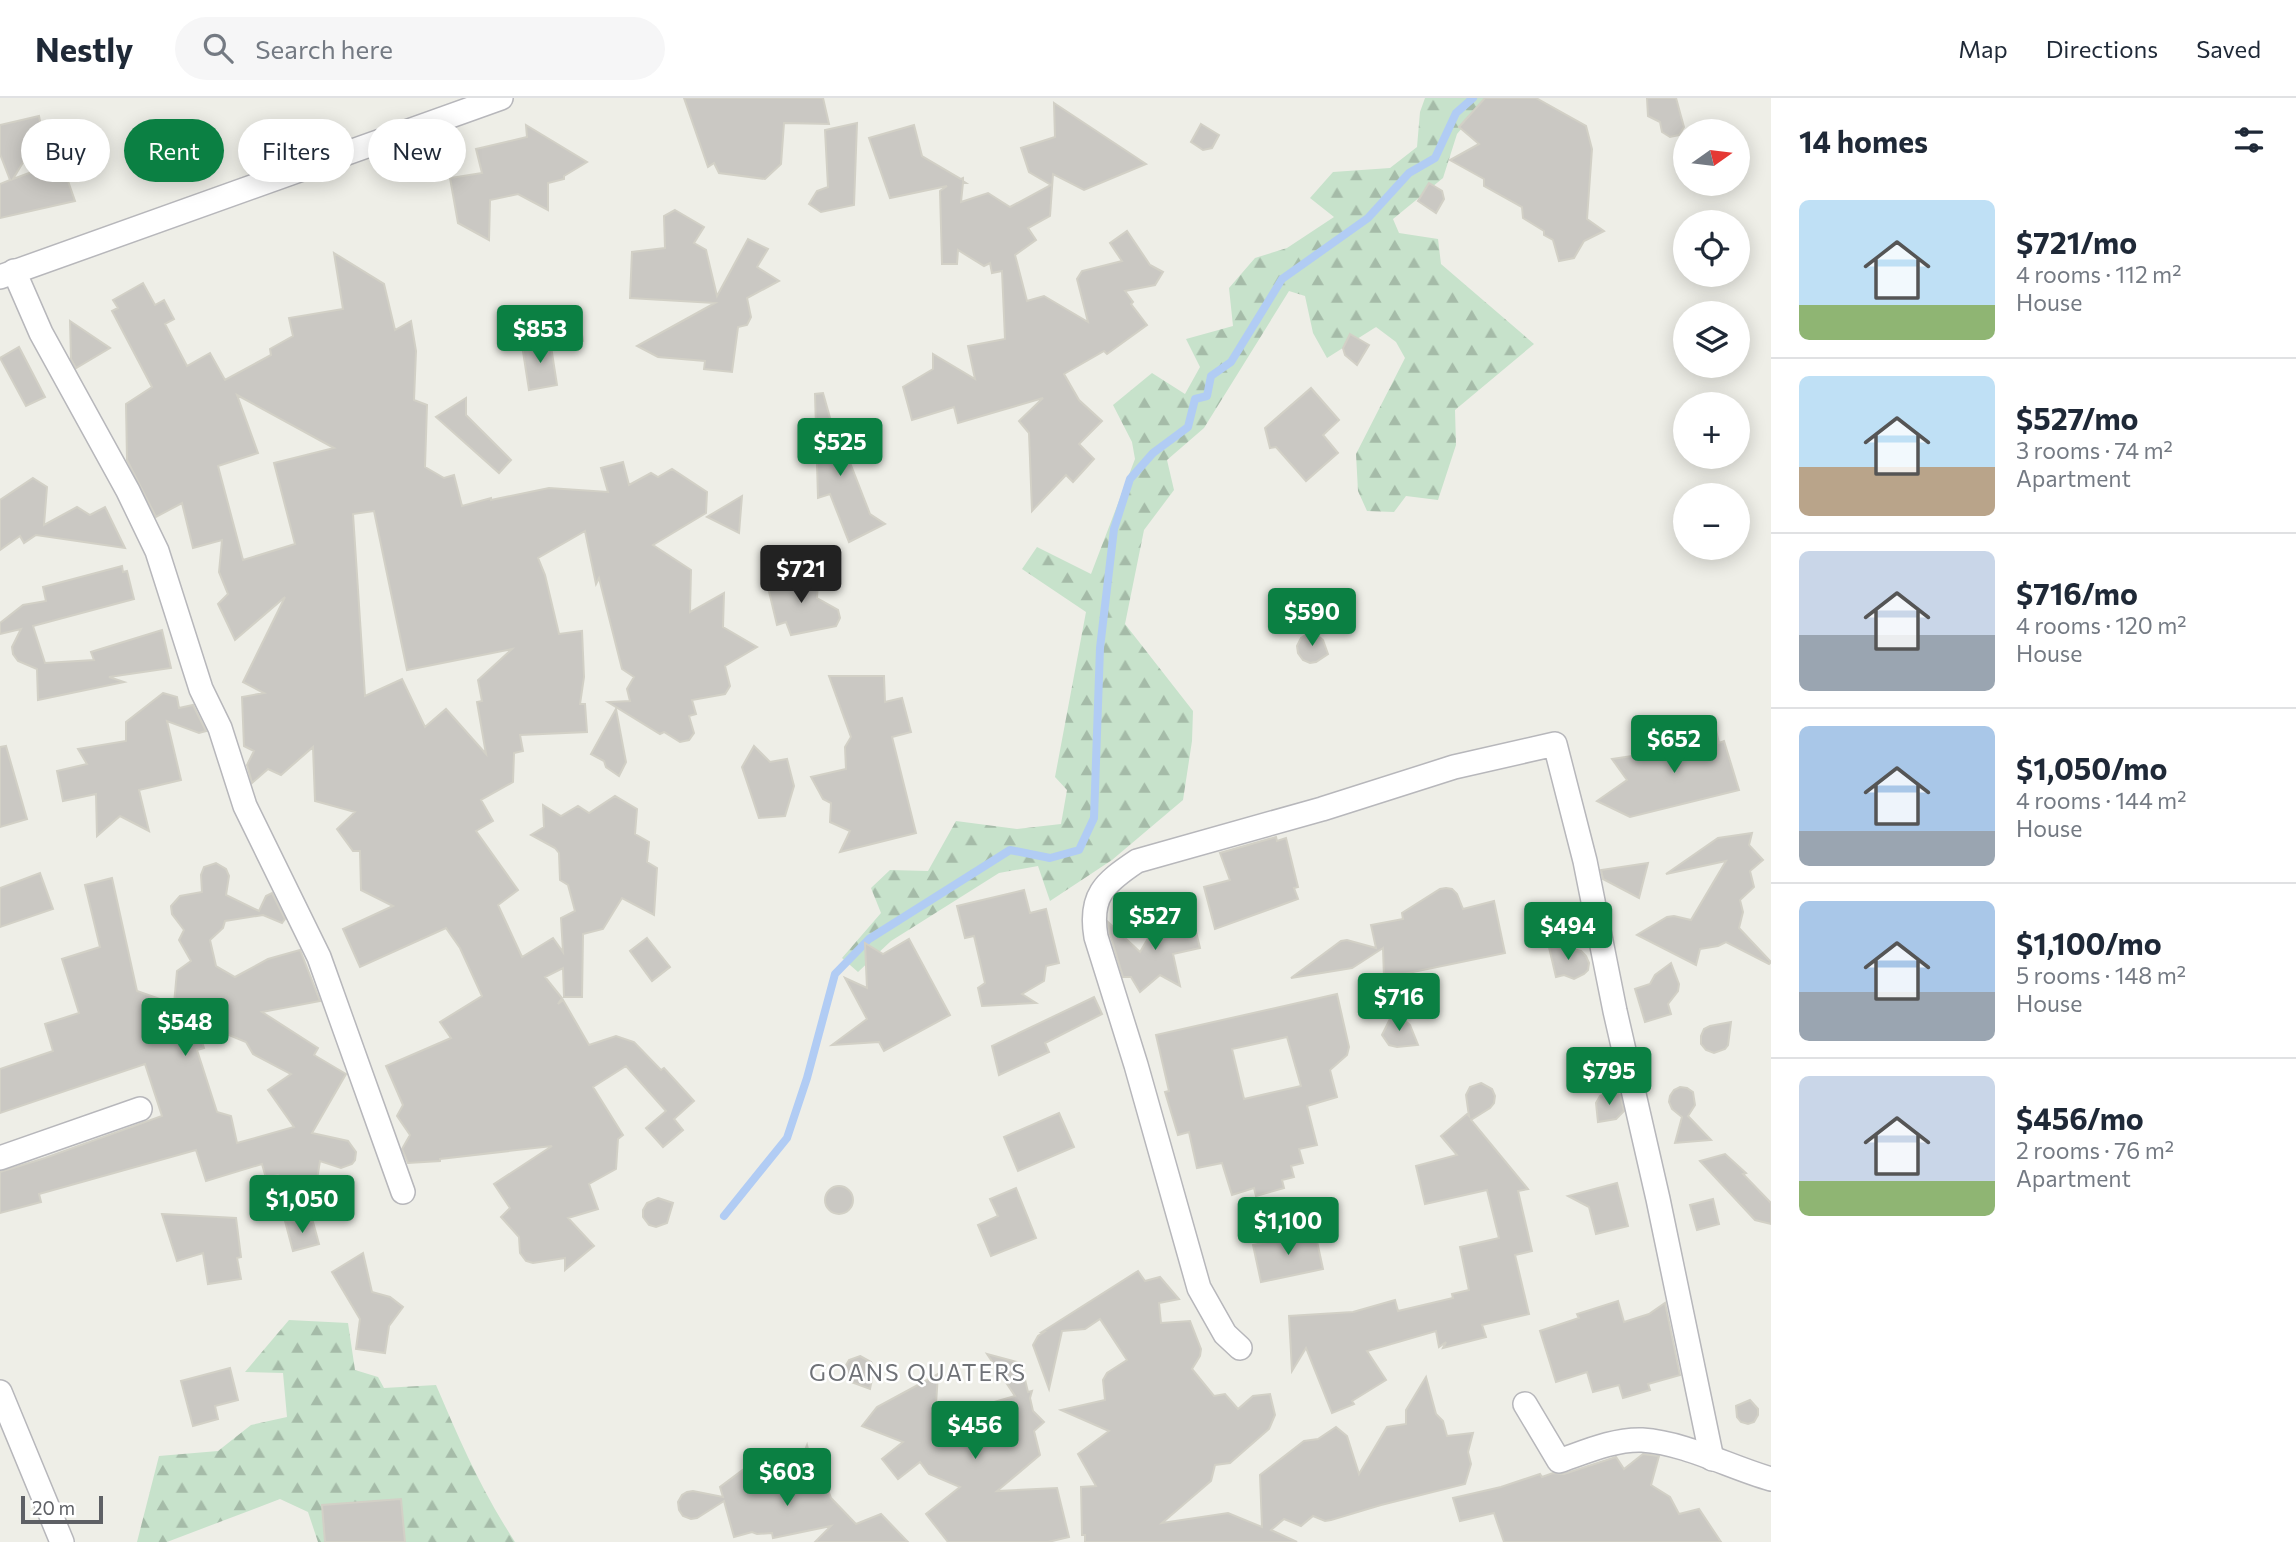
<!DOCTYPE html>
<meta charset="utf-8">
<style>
body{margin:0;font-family:Commissioner,sans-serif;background:#f6f6f7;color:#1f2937;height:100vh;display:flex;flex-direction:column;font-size:26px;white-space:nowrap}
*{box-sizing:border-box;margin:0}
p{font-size:23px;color:#747a83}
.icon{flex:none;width:38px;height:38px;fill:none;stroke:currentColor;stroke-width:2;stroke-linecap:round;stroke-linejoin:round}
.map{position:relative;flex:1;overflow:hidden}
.drawer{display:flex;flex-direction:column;background:#fff;width:525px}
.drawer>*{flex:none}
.hud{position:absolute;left:21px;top:21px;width:665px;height:63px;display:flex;gap:14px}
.needle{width:46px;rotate:76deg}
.controls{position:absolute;left:1673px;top:21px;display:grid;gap:14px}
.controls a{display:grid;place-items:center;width:77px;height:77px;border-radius:50%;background:#fff;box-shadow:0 4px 18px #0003;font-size:35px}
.scale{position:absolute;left:21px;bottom:18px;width:82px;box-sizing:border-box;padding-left:7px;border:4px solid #5e6065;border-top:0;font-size:19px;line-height:24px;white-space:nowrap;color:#5e6065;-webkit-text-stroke:5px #fff;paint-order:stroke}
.price{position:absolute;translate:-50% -60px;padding:0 16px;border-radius:7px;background:#0b8043;color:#fff;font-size:23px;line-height:46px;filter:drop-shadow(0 2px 4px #0008)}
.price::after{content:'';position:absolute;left:50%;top:42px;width:21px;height:16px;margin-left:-10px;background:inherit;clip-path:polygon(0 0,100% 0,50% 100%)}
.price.active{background:#222;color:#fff}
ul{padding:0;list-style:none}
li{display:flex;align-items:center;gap:21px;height:175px;padding:0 28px}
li+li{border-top:2px solid #e0e1e3}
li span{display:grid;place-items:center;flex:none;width:196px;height:140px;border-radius:10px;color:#555}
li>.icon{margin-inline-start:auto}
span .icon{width:84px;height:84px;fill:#fffc;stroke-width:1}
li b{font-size:30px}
h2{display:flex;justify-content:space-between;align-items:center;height:84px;padding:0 28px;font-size:30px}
.chip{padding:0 24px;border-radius:32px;background:#fff;box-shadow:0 4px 18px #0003;font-size:24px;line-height:63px}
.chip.active{background:#0b8043;color:#fff}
header{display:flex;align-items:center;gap:42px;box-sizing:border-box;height:98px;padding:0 35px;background:#fff;border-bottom:2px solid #e0e1e3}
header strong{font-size:33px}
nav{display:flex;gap:38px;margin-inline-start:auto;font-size:24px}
.search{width:490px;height:63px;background:#f6f6f7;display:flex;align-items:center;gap:18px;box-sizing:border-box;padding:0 24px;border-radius:38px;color:#747a83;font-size:26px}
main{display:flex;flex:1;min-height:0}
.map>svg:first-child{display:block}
.forest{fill:url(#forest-firs)}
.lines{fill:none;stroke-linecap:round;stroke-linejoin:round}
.stream{stroke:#b1ccf4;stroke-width:8}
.building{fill:#cac8c3;stroke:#d2d0c6;stroke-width:2;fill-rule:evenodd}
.minor-casing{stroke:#b7b7bb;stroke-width:26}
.minor{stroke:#fff;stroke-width:23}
.labels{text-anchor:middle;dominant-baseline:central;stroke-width:5;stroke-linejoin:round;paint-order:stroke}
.quarter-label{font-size:23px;letter-spacing:2px;fill:#6f7277;stroke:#fff}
</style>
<header>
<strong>Nestly</strong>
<div class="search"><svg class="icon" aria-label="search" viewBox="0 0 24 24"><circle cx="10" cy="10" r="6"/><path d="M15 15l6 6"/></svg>Search here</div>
<nav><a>Map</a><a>Directions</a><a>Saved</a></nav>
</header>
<main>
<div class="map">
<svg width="1771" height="1444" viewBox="0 0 1771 1444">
<defs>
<pattern id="forest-firs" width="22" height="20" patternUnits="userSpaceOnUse" patternTransform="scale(1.75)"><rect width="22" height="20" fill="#c7e2cb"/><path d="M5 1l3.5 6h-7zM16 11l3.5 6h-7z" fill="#a5bba8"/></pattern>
</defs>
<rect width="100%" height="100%" fill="#eeeee7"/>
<g class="forest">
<polygon points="1425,0 1507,0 1473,17 1457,36 1443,80 1393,121 1399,135 1438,141 1441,166 1534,246 1455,312 1456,347 1438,402 1406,398 1394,414 1367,413 1358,393 1356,356 1405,260 1396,244 1376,229 1327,260 1313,235 1305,198 1289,193 1204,330 1167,362 1174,392 1144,432 1125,526 1193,613 1192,643 1183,702 1112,762 1050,803 1038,768 999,775 891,843 858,874 842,860 881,815 871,790 890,772 928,773 956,723 1017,731 1061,726 1067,692 1055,679 1086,514 1022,471 1037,449 1091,476 1135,361 1132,344 1113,307 1152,275 1185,296 1200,269 1186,241 1233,228 1229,190 1255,160 1287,150 1334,119 1310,100 1333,74 1390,70 1417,49 1420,14"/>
<path d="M289,1222L348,1225L355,1272L378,1279L384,1290L436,1287C460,1343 481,1392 515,1444H318L308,1414L280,1401L167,1444H137L159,1358L218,1353L251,1327L287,1319L283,1275L245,1274Z"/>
</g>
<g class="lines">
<polyline class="stream" points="724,1118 787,1040 807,980 835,876 869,841 1010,752 1050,760 1079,752 1094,720 1100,550 1114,431 1130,381 1153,355 1188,329 1195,301 1207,298 1211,278 1231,264 1282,181 1368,120 1409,75 1435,60 1456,15 1473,0"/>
</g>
<g class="building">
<polygon points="684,0 823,0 829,26 784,25 781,66 765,81 719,75 714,65 708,69"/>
<polygon points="1485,0 1536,0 1586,28 1592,51 1587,121 1604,133 1584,143 1574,160 1559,163 1553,142 1544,137 1544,133 1523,120 1522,109 1484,88 1484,81 1450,62 1479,46 1459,29"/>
<polygon points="1647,0 1676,0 1684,29 1679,37 1670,39 1662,34 1660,24 1648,18"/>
<polygon points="1054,5 1146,66 1084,92 1053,76 1050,118 1028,130 1036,142 1015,157 1027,203 1044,198 1088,224 1077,181 1082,173 1122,163 1110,145 1127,133 1150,167 1163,174 1155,187 1125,193 1133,204 1131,206 1147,227 1107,256 1104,253 1064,276 1079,302 1102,323 1079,346 1094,361 1073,384 1066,377 1032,413 1029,335 1019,323 1043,300 958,325 954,309 912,322 903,289 933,271 933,256 975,281 968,248 1005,241 1002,173 992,175 990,165 984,168 958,152 957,166 942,166 940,93 947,88 890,100 869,40 914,27 922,58 961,81 963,80 963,83 966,85 963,85 961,104 988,95 1010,109 1051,87 1029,74 1021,50 1055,39"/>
<polygon points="39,18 42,33 13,81 61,63 75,103 0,120 0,86 10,82 0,56 0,27"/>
<polygon points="857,25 854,107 821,114 809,106 817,93 828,89 825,32"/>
<polygon points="1201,26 1219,37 1212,50 1203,52 1191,44"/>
<polygon points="526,27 587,64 564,78 564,81 548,85 548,112 518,96 490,102 489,142 458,125 450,80 482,75 476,51 527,39"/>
<polygon points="1429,85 1442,93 1444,101 1436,115 1418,103"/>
<polygon points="675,112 704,129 694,145 706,152 717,198 748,141 768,151 757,169 779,183 747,200 751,219 747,227 738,229 732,274 704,271 705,263 658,259 637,248 715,205 630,200 632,154 665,150 664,118"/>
<path d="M334,155L384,186L395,232L411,223L416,253L414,302L427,307L425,369L444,380L454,377L462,408L491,400V402L549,390L608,394L601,370L623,364L629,387L651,375L658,379L672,371L707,394L706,415L653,447L691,472L690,514L724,495L723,529L757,549L725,568L730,588L725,596L692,602L696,616L689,618L694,635L689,642L680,644L664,634L660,636L608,604L630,603L627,591L634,579L622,571L599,480L596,486L585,433L538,460L545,477L559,536L582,533L584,579L580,606H585L587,634L520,637L523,653L514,655L513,684L481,702L493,723L476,733L518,792L498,807L522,859L553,840L563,854L561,820L575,813L568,787L560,782L559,755L555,750L531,737L544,729L543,707L561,718L578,708L589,715L615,698L637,711L635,736L649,744L647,764L657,770L654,817L622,800L603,831L583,836L582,899H564L563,870L545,879L562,900L558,906L563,902L589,947L616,938L634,944L661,972L664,970L694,1003L674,1021L683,1032L663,1049L646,1030L666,1013L626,968L593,989L623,1037L618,1041L616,1071L589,1086L598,1111L568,1120L594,1148L565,1172V1160L533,1165L526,1163L520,1155L519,1139L501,1119L510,1110L494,1086L552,1048L440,1061V1063L408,1065L402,1051L410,1037L397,1018L403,1007L386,968L451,940L440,924L482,898L460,850L446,830L360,869L343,831L393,808L361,792L360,753H353L337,731L355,714L315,703L313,649L281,677L268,671L252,685L247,667L254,653L244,648L242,599L264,595L243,584L285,499L235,542L218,506L228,496L219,474L222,442L193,450L182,405L156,419L127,362L126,306L152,289L112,213L118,210L113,202L143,185L155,207L164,202L174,221L165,226L187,268L210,255L225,282L271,257L270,251L293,238L289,220L343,211ZM237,297L334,350L274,365L295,446L243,462L218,368L258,355ZM374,413L407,572L512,551L478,582L482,603L477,604L486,656L446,611L425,629L402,581L365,598L353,416Z"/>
<polygon points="578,210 583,243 552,248 547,214"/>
<polygon points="70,223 110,250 76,270 71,261"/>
<polygon points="1350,236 1369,247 1357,267 1345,257 1343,250"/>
<polygon points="550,242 557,287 529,292 522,247"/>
<polygon points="19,249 45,299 26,308 0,260"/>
<polygon points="1311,290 1339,322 1323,337 1338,355 1306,383 1276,349 1270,350 1265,330"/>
<polygon points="823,295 840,355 845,352 870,416 885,426 849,444 830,396 818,400 815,296"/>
<polygon points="466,300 466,317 511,362 499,375 436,319"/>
<polygon points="33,380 47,389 44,427 77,409 90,417 105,409 125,450 36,437 24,445 20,438 0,452 0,402"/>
<polygon points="742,398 739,435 707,419"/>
<polygon points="122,468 123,474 127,473 134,501 33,528 45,565 94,562 91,554 162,532 171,570 109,579 124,584 38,602 37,571 18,563 13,556 12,549 21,531 0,536 0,525 23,507 46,503 43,489"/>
<polygon points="802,476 818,485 817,500 838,512 840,520 836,528 791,537 786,524 777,527 767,485"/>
<polygon points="1312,533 1323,542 1328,556 1316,564 1310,565 1303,562 1298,555 1297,548 1301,540"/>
<polygon points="829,578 884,578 885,604 902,600 911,634 892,639 916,735 840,754 850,733 830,724 831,705 823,701 811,679 846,671 845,649 851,639"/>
<polygon points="163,595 177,599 179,610 193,607 206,633 199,635 167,623 181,682 139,692 149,733 120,718 97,738 96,696 63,703 57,673 87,666 78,651 126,643 126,624"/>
<polygon points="616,611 626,664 619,678 606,669 604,663 591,656"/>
<polygon points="1715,628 1719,645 1724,643 1739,692 1630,719 1597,703 1627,682 1612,661 1652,655 1651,653 1683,645 1681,637"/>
<polygon points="6,648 27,721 0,729 0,649"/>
<polygon points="754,648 770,664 787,661 794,688 785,718 759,720 742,669"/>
<polygon points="1752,735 1749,747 1763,762 1750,773 1754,789 1740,802 1743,814 1739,830 1771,864 1769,866 1726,844 1718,848 1700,851 1696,867 1637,837 1667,819 1674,818 1691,822 1726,763 1666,776 1718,740"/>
<polygon points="1276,739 1277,743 1286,740 1298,789 1294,790 1298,801 1215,831 1204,789 1230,782 1220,755"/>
<path d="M216,765L226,771L229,778L226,797L259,813L266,798L272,795L285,821L282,825L263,817L225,823L223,830L210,842L216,868L235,879L268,861L300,852L320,903L262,914L318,950L314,957L346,976L312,1035L348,1043L356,1054L355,1062L352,1066L341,1070L320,1063L315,1093L302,1112L278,1077L266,1080L262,1066L206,1083L196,1052L39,1096L41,1104L0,1115V1074L45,1060L162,1018L145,966L0,1015V971L53,953L45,926L79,915L62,861L100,849L85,787L112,780L137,893L174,906L177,873L191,863L179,842L184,832L172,816L171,808L180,798L202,794L201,777L204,769ZM195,923L246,944L253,956L291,976L268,992L294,1029L237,1045L231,1018L217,1014L197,952L204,950Z"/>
<polygon points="1648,765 1639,800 1603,781 1601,772"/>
<polygon points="40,775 53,811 0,829 0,790"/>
<polygon points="1446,790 1452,791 1457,796 1463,811 1494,803 1505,855 1384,880 1383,850 1352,870 1291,880 1341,843 1347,842 1376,850 1371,827 1403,821 1402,815 1440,791"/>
<polygon points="1024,792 1030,815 1046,811 1059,865 1046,868 1044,883 1022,896 1036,905 982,908 978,890 985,885 974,838 965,840 957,808"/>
<polygon points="1193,821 1200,850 1173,856 1180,888 1160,877 1140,894 1131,879 1123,879 1110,836 1108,824 1140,854 1159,822 1171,826"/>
<polygon points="647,840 670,869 652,883 630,853"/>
<polygon points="909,841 950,917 884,953 879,944 832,947 867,921 845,880 867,890 865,845 883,856"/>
<polygon points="1548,845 1581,853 1586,858 1589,865 1588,872 1584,876 1574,881 1564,877 1556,879"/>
<polygon points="1671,865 1679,886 1678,893 1668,906 1671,916 1645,924 1635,891 1650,886 1655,877"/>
<path d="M1337,896L1349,949L1347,957L1330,972L1337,999L1307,1008L1317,1047L1299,1051L1303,1065L1291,1068L1294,1079L1282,1082L1284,1090L1256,1098L1254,1090L1232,1097L1222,1065L1197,1070L1189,1034L1178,1037L1165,994L1169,993L1156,937ZM1287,939L1301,988L1244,1001L1232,951Z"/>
<polygon points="1094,899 1102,916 1045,945 1049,954 999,977 992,948"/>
<polygon points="1394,913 1410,927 1418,947 1397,949 1389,947 1382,937"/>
<polygon points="1731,924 1728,947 1725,951 1714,955 1706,952 1701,946 1701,938 1704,931 1710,928"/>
<polygon points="1481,985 1492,991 1495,998 1494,1005 1490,1010 1471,1022 1528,1091 1518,1093 1532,1153 1515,1157 1529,1216 1482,1227 1486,1239 1443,1250 1446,1244 1439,1249 1436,1233 1367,1253 1386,1282 1352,1303 1354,1306 1332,1315 1306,1250 1292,1273 1289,1218 1353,1214 1395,1202 1398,1213 1453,1200 1452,1196 1469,1192 1460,1149 1499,1140 1487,1092 1425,1106 1416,1068 1457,1057 1441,1038 1467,1016 1469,1018 1466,997 1470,989"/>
<polygon points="1680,989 1687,990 1693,994 1695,1007 1688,1018 1711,1042 1675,1045 1682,1019 1672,1011 1669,1004 1670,998 1674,992"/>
<polygon points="1611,993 1620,997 1624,1013 1616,1021 1598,1024 1596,1005 1600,998"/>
<polygon points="1059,1015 1074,1049 1018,1073 1004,1039"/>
<polygon points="1725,1056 1746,1075 1743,1076 1771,1105 1771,1126 1755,1122 1700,1063"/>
<polygon points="1617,1085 1628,1128 1596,1136 1589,1109 1568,1098"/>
<circle cx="839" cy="1102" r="14"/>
<polygon points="1016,1090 1036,1140 991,1158 978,1127 998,1118 990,1101"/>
<polygon points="658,1100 673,1105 667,1125 656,1129 649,1127 643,1119 643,1112 647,1105"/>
<polygon points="1713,1101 1719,1126 1697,1132 1690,1107"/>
<polygon points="162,1116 236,1120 241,1159 237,1160 241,1181 208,1186 203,1155 177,1163"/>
<polygon points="285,1123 313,1124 319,1146 293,1153"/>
<polygon points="1315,1134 1323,1171 1261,1184 1253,1147"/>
<polygon points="363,1155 372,1194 390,1199 403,1209 389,1228 385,1255 356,1251 360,1221 332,1174"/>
<polygon points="1138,1173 1145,1183 1160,1179 1179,1201 1159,1205 1161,1225 1190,1223 1201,1251 1200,1258 1192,1271 1214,1298 1225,1296 1238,1311 1253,1298 1270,1296 1275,1317 1269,1331 1230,1365 1215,1367 1211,1383 1162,1425 1228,1415 1262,1429 1260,1377 1304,1343 1318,1341 1336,1329 1347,1338 1359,1376 1387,1329 1406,1326 1406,1312 1426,1279 1436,1316 1443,1323 1447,1338 1473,1335 1468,1354 1471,1366 1465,1386 1381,1407 1331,1422 1325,1423 1313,1418 1301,1428 1284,1421 1271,1432 1297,1444 1085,1444 1085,1437 1082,1437 1081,1389 1096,1388 1078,1356 1109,1333 1061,1312 1105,1302 1103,1282 1107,1275 1127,1262 1100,1221 1085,1231 1062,1233 1049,1291 1033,1247 1038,1238 1044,1234 1042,1234"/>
<polygon points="1618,1203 1624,1224 1649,1216 1665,1205 1680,1277 1648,1286 1650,1292 1623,1300 1619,1287 1593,1294 1587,1274 1556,1284 1540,1233 1579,1220 1577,1216"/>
<polygon points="987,1256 1021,1265 1028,1294 1032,1293 1030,1300 1033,1313 1044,1324 1034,1333 1040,1357 997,1393 1057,1390 1069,1439 1048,1444 948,1444 926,1416 960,1389 929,1376 920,1364 898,1381 882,1361 903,1344 862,1328 877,1309 938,1276 935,1321 1015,1298"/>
<polygon points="860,1258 871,1264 874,1271 870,1291 851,1284 846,1277 845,1269 849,1262"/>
<polygon points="230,1270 238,1302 215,1308 218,1321 193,1328 181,1283"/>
<polygon points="1750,1302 1758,1311 1758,1317 1754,1324 1748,1326 1741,1324 1737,1319 1736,1308"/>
<polygon points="807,1347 816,1383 826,1386 831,1400 856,1426 881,1416 908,1444 815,1444 831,1428 773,1440 772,1435 757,1436 752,1434 734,1439 724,1403 697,1420 691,1421 683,1418 679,1412 678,1404 682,1397 687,1394 693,1393 723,1399 720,1389 756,1362 760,1380 790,1390"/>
<polygon points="1643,1356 1659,1358 1651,1387 1670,1399 1679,1416 1699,1411 1721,1444 1504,1444 1494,1415 1460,1423 1453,1400 1501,1389 1540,1376 1542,1379 1553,1375 1564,1376 1616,1359 1624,1371"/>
<polygon points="401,1401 405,1444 325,1444 322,1407"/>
</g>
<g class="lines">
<defs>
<g id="minor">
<polyline points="14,173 41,235 128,393 157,453 201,591 220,630 245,708 319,859 403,1094"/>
<polyline points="0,179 501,0"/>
<polyline points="0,1060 140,1011"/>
<path d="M1240,1250L1225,1236L1199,1190L1136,967L1096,839C1089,798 1104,785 1137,763L1322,711L1454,669L1555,646L1585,763L1615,913L1658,1101L1712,1361"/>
<polyline points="0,1294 62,1444"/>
<path d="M1525,1306L1559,1363C1585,1354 1614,1341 1642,1342C1686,1345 1729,1369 1771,1381"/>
</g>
</defs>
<use href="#minor" class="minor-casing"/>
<use href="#minor" class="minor"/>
</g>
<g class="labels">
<g class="quarter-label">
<text x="918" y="1274">GOANS QUATERS</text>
</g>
</g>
</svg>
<div class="controls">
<a><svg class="needle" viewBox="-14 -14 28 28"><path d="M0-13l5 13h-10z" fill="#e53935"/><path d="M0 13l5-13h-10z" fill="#747a83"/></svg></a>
<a><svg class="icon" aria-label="locate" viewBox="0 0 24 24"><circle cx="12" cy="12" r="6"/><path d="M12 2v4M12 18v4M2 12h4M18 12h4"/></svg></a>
<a><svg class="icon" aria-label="layers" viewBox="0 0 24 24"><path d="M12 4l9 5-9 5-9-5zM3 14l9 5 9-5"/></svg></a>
<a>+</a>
<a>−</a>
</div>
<div class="scale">20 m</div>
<b class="price" style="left:540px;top:267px">$853</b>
<b class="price" style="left:840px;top:380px">$525</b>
<b class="price active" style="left:801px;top:507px">$721</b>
<b class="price" style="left:1312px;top:550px">$590</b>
<b class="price" style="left:1674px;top:677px">$652</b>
<b class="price" style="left:1155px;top:854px">$527</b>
<b class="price" style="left:1568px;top:864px">$494</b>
<b class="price" style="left:1399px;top:935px">$716</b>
<b class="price" style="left:185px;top:960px">$548</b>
<b class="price" style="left:1609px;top:1009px">$795</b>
<b class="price" style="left:302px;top:1137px">$1,050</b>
<b class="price" style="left:1288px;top:1159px">$1,100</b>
<b class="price" style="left:975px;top:1363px">$456</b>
<b class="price" style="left:787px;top:1410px">$603</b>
<div class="hud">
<a class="chip">Buy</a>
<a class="chip active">Rent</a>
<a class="chip">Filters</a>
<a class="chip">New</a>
</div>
</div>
<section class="drawer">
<h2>14 homes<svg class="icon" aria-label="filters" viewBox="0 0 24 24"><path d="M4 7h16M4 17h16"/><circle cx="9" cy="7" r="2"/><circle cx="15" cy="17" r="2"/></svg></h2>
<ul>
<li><span style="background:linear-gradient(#bfe0f5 75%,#8fb573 0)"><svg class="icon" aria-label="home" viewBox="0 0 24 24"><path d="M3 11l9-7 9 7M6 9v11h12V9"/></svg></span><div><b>$721/mo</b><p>4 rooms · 112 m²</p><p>House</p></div></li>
<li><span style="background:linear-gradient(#bfe0f5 65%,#b9a48a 0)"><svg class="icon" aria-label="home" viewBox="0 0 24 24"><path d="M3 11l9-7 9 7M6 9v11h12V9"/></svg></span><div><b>$527/mo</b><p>3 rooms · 74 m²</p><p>Apartment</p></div></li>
<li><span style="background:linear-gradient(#c9d6e8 60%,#9aa5b1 0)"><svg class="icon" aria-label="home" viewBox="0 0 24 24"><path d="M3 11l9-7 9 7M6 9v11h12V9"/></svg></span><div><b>$716/mo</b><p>4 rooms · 120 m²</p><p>House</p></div></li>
<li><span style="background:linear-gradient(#a9c7e8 75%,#9aa5b1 0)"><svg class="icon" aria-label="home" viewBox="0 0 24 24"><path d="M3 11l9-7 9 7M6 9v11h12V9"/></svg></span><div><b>$1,050/mo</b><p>4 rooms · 144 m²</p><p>House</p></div></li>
<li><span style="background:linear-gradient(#a9c7e8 65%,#9aa5b1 0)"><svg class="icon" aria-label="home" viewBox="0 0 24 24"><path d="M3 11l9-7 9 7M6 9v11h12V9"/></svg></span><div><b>$1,100/mo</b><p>5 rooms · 148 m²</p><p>House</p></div></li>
<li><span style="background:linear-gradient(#c9d6e8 75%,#8fb573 0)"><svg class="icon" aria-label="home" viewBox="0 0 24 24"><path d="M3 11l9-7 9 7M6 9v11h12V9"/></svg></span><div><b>$456/mo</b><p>2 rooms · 76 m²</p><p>Apartment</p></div></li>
</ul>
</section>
</main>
